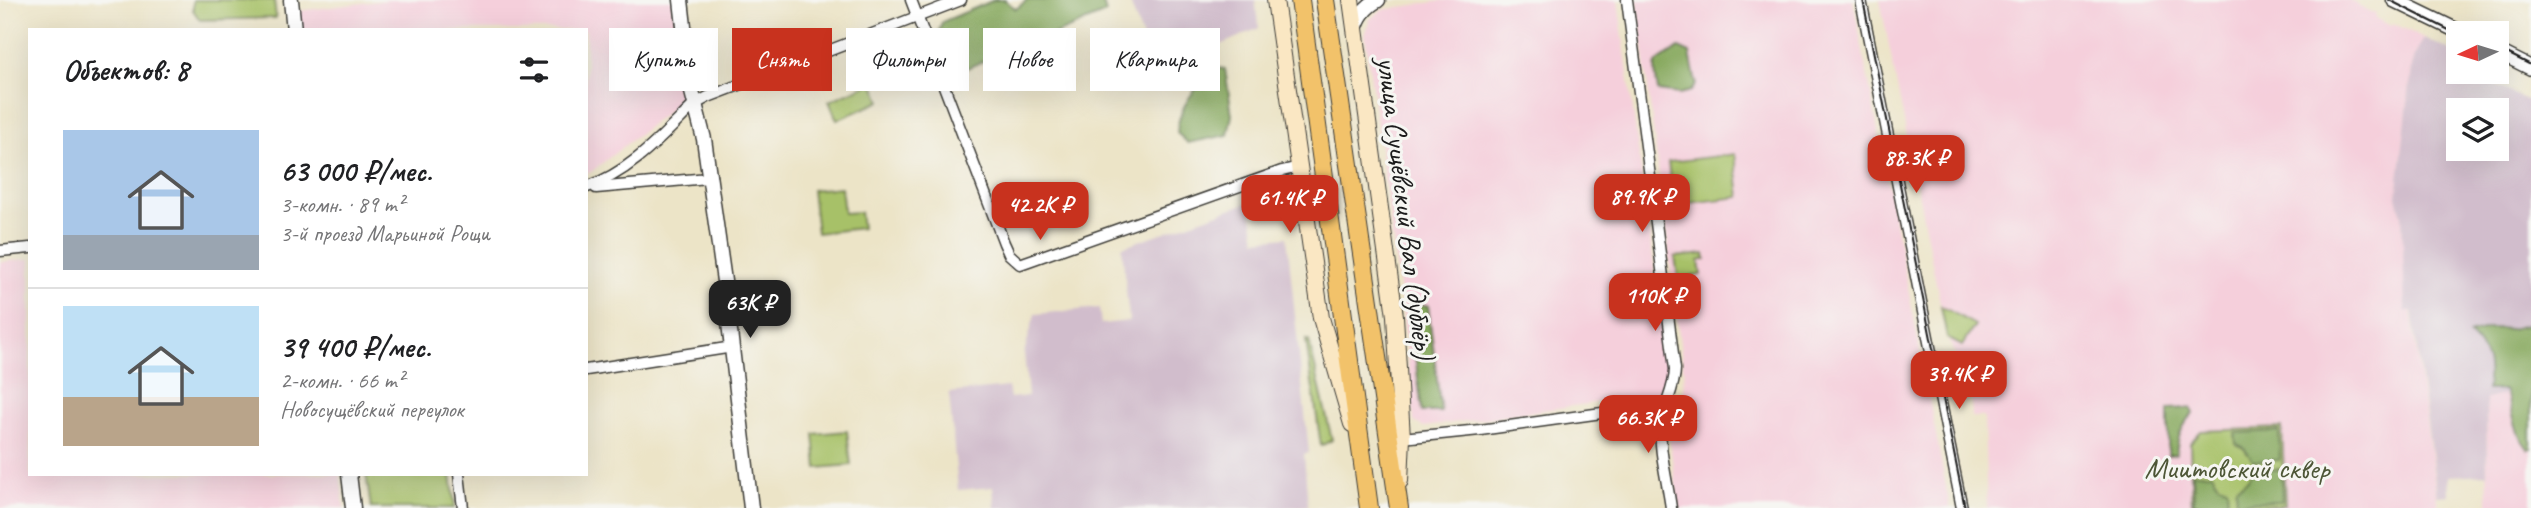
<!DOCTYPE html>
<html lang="ru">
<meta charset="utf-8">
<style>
body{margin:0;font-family:Caveat,sans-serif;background:#f2f2f2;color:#202124;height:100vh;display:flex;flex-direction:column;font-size:26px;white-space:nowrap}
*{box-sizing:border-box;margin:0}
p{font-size:23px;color:#757577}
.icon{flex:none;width:38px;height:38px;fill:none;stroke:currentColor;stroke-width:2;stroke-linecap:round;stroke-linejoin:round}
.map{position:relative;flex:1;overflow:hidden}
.side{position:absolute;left:28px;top:28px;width:560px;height:448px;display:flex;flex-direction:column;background:#fff;border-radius:0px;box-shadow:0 7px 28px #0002}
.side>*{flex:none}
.banner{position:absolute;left:609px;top:28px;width:665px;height:63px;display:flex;gap:14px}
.needle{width:46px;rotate:266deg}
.tools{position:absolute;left:2446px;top:21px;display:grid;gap:14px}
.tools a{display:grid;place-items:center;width:63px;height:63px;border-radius:0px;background:#fff;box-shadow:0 7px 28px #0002;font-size:35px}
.price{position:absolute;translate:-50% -60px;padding:0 16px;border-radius:14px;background:#c8321e;color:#fff;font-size:23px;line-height:46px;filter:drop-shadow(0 2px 4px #0008)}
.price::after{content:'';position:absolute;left:50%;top:42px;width:21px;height:16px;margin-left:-10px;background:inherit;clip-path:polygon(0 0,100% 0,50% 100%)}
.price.on{background:#222;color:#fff}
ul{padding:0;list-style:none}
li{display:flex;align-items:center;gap:21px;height:175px;padding:0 35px}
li+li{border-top:2px solid #e0e0e0}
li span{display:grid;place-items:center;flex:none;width:196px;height:140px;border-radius:0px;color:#555}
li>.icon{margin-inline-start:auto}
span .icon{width:84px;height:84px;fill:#fffc;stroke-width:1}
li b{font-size:30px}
h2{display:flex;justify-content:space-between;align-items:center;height:84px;padding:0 35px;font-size:30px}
.pill{padding:0 24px;border-radius:0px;background:#fff;box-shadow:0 7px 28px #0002;font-size:24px;line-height:63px}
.pill.on{background:#c8321e;color:#fff}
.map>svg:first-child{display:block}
.built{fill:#f5cfdb}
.industrial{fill:#d1bdcc;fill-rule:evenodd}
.green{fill:#a7c167;stroke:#626e42;stroke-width:2}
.forest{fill:#85a75c;stroke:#50623c;stroke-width:2}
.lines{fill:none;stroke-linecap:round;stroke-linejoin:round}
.minor-casing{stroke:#3b3a36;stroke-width:13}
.tertiary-casing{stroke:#3b3a36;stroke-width:17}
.secondary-casing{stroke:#3b3a36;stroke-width:18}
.primary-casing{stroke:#3b3a36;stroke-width:20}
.minor{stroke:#fff;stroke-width:10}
.tertiary{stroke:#fff;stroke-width:14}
.secondary{stroke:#fae7c3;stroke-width:16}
.primary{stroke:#f2c26a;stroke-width:18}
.tram{stroke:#1c1c1c;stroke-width:2}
.labels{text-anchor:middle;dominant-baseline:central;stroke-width:6;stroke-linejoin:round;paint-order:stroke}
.street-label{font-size:30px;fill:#1c1c1c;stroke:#f6f6f2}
.park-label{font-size:30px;fill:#4d5636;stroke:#f6f6f2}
</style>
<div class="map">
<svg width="2531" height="508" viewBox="0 0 2531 508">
<rect width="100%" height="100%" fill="#f6f6f2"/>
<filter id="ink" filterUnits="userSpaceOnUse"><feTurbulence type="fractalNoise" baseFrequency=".0143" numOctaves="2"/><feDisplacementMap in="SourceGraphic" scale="14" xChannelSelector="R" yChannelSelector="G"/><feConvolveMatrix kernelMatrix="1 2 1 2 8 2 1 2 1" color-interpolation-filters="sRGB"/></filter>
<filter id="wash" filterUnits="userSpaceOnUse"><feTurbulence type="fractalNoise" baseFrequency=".00686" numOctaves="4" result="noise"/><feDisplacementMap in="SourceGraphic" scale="28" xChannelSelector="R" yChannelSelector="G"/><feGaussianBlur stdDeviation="1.57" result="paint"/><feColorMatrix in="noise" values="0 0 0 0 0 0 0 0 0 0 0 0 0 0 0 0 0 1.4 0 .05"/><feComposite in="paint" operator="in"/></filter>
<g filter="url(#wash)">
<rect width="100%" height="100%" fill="#ece4c7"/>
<g class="built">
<polygon points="388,0 673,0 685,98 591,172 586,173 586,30 300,30 298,11"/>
<polygon points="1447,0 1618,0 1668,370 1667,383 1659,392 1650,395 1424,427 1414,422 1403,315 1365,35 1370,19 1382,10"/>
<polygon points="1637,0 1853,0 1950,508 1679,508 1669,437 1682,409 1684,375"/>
<polygon points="1880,0 2348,0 2376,14 2375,18 2391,26 2392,23 2424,38 2413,59 2397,197 2402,215 2406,311 2411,311 2438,508 1987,508 1984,417 1972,417 1969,366 1956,356 1947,338"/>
<polygon points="30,259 30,474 340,474 344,508 0,508 0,262"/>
<polygon points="2531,388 2531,508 2488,508 2486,399"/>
</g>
<g class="industrial">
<polygon points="1129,0 1255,0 1259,28 1218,46 1219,50 1216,52 1218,59 1159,83"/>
<path d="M2424,38L2459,55V72H2465L2531,102V388L2486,399L2487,474L2448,476L2449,495L2437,496L2412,311H2405L2402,215L2397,197L2413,59ZM2459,110H2497V149H2459Z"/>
<polygon points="1250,202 1256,240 1287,237 1309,453 1304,454 1308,506 1286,508 995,508 993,487 958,490 949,393 1008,387 1010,398 1028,396 1024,353 1035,314 1099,308 1101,324 1129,321 1122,247"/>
</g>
<g class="green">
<polygon points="193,0 274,0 276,18 200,20 193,10"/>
<polygon points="873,82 881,101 837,120 829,101"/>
<polygon points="1735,154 1740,197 1673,205 1668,162"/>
<polygon points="841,187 844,213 860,212 862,228 817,233 812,190"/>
<polygon points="1705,254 1706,259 1699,261 1701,275 1678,278 1675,257"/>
<polygon points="1941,306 1975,325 1962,346 1947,338"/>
<polygon points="1306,340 1309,341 1332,440 1321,446"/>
<polygon points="2282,428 2285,505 2192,508 2190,443 2201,431"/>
<polygon points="847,431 851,465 817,468 814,434"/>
<polygon points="366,474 451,474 455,508 371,508"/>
</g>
<g class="forest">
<polygon points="994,0 1005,0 1016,9 1027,0 1102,0 1106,13 1032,44 1019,39 1009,44 1001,54 960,71 950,67 938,34 942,22"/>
<path d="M1679,48L1690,53L1696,84L1691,91L1679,94L1658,91C1652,57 1653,66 1679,48Z"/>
<path d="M1216,68L1225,69L1232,115L1228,135L1188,143L1177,133C1178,106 1196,87 1216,68Z"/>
<polygon points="1428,305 1441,412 1422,412 1409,306"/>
<path d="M2531,324V448L2528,449C2514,431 2513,411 2505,390H2487C2491,363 2488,354 2469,334L2490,328L2510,329Z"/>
<path d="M2191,408L2193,414C2181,427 2178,436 2176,454L2168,455V409Z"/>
<polygon points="2279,431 2280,460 2253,461 2243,447 2236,444 2235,433"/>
<polygon points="2281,469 2282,501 2237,502 2236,488 2248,479 2252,471"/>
<polygon points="2193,473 2212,473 2219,484 2227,487 2228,503 2194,504"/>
</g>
</g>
<g filter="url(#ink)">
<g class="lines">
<defs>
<g id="minor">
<polyline points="911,0 1004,243 1009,254 1020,264 1282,171 1299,167"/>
<path d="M1627,0L1675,369C1675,388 1664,405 1661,424C1658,447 1668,484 1671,508"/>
<polyline points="1861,0 1962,508"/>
<path d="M587,187C631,172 662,136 695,104L708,97L961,0"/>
<polyline points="596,188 708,178"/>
<polyline points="0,251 30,248"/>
<polyline points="586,370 733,347"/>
<polyline points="1402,438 1480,430 1666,404"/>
<polyline points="459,474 463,508"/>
</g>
<g id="tertiary">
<polyline points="291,0 294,30"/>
<polyline points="681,0 691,88 704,139 724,281 751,508"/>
<polyline points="2394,0 2462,33"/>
<path d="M1355,30C1358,16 1365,7 1378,0"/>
<polyline points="2497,51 2531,68"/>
<polyline points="349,474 353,508"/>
</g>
<g id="secondary">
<polyline points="1275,0 1321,318 1352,424"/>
<polyline points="1351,0 1395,316 1402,438 1400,481"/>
</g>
<g id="primary">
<polyline points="1300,0 1369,508"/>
<polyline points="1325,0 1399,508"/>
</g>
</defs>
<use href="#minor" class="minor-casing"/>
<use href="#tertiary" class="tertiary-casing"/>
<use href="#secondary" class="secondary-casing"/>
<use href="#primary" class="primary-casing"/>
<use href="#minor" class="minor"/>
<use href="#tertiary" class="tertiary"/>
<use href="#secondary" class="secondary"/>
<use href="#primary" class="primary"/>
<g class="tram">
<polyline points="1863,0 1965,508"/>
<polyline points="2389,0 2459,35"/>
<polyline points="2497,48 2531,65"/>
</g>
</g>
</g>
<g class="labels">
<g class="street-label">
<text transform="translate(1406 208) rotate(83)">улица Сущёвский Вал (дублёр)</text>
</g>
<g class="park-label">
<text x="2237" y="468">Миитовский сквер</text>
</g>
</g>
</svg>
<div class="tools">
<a><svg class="needle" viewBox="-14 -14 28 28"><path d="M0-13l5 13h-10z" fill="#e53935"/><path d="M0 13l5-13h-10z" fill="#757577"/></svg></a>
<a><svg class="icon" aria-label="layers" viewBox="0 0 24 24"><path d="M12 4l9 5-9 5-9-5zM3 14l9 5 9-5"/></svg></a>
</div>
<b class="price" style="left:1916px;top:195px">88.3K ₽</b>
<b class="price" style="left:1642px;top:234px">89.9K ₽</b>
<b class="price" style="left:1290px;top:235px">61.4K ₽</b>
<b class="price" style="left:1040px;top:242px">42.2K ₽</b>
<b class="price" style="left:1655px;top:333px">110K ₽</b>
<b class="price on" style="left:750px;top:340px">63K ₽</b>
<b class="price" style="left:1959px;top:411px">39.4K ₽</b>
<b class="price" style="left:1648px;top:455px">66.3K ₽</b>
<div class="banner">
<a class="pill">Купить</a>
<a class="pill on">Снять</a>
<a class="pill">Фильтры</a>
<a class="pill">Новое</a>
<a class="pill">Квартира</a>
</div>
<section class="side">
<h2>Объектов: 8<svg class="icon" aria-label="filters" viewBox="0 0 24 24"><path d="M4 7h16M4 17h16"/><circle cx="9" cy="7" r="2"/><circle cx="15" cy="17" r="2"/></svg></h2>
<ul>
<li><span style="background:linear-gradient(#a9c7e8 75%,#9aa5b1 0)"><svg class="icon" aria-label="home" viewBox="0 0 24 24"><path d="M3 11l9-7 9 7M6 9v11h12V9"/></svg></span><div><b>63 000 ₽/мес.</b><p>3-комн. · 89 m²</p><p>3-й проезд Марьиной Рощи</p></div></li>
<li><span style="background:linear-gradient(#bfe0f5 65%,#b9a48a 0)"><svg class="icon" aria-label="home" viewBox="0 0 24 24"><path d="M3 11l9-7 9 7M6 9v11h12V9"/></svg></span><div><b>39 400 ₽/мес.</b><p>2-комн. · 66 m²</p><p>Новосущёвский переулок</p></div></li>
</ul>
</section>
</div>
